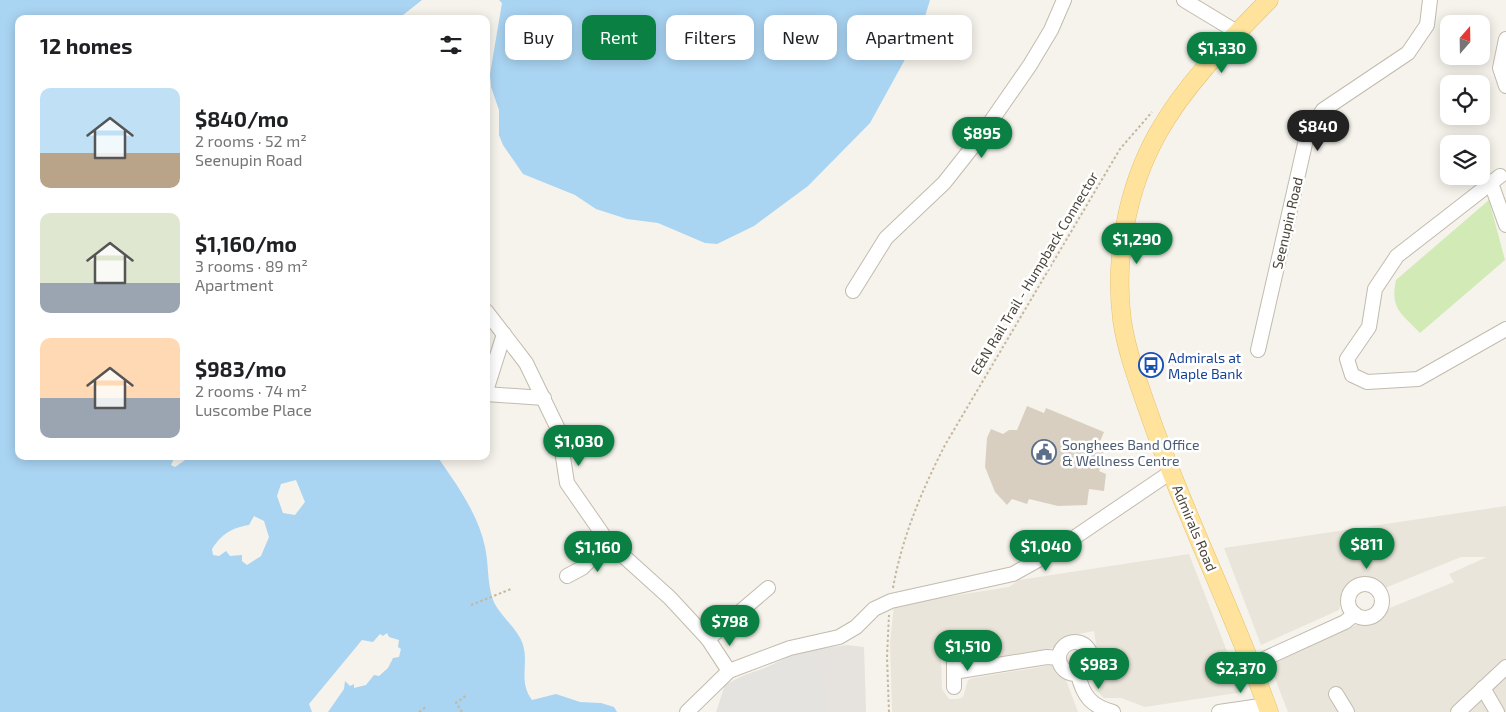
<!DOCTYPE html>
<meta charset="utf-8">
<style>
body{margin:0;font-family:"Exo 2",sans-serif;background:#f6f6f6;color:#202124;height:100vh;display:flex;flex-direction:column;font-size:19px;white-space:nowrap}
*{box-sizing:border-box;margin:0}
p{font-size:16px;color:#757577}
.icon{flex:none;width:28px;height:28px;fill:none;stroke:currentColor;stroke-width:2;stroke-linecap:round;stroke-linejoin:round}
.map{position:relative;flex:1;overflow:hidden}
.side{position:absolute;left:15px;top:15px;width:475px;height:445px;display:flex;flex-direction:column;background:#fff;border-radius:10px;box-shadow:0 2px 12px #0003}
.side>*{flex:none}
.hud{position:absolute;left:505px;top:15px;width:475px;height:45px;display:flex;gap:10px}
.needle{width:32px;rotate:20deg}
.controls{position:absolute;left:1440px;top:15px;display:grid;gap:10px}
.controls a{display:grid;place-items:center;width:50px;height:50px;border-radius:10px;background:#fff;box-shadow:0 2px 12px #0003;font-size:25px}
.price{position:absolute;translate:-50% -42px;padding:0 11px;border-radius:18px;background:#0b8043;color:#fff;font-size:16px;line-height:32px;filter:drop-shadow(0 1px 2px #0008)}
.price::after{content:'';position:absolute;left:50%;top:30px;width:15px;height:11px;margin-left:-8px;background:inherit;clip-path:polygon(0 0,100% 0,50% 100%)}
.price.current{background:#222;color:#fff}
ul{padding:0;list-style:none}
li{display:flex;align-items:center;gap:15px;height:125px;padding:0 25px}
li span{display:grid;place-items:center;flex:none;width:140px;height:100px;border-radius:10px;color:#555}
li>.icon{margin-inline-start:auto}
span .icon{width:60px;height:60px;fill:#fffc;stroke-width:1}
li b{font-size:21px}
h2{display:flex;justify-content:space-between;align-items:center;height:60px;padding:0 25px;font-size:21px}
.tag{padding:0 18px;border-radius:10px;background:#fff;box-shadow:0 2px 12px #0003;font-size:18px;line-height:45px}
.tag.current{background:#0b8043;color:#fff}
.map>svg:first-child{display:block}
.residential{fill:#eae5da}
.industrial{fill:#e6e2dd}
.green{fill:#d2eab5}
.parking{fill:#e5e3e0}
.water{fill:#a9d4f2;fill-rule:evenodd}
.building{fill:#d8cfc1}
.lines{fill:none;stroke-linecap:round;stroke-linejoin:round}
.minor-casing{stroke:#c2bbae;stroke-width:16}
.major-casing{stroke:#e6c16a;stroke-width:19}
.path{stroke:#c4b79f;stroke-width:2;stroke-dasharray:2.5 2.5;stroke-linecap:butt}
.minor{stroke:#fff;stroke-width:14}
.major{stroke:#ffe39c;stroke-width:18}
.labels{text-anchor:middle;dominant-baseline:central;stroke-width:5;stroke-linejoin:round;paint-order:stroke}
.street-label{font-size:14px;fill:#4b4439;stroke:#fff}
.transit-label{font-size:14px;fill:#164399;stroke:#fff;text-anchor:start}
.service-label{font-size:14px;fill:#4e5e75;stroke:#fff;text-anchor:start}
</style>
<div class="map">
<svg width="1506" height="712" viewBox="0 0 1506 712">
<rect width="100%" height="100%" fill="#f6f3ec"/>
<g class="residential">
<polygon points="1506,506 1506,712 1288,712 1272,671 1275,662 1356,625 1374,622 1382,617 1387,609 1454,582 1449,574 1487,557 1461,557 1385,588 1371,578 1357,579 1343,592 1339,610 1261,645 1224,548"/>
<polygon points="1189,554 1243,692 1145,707 1121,698 1104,698 1097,691 1091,674 1098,659 1094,631 1068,636 1060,640 1054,648 974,660 969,659 963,648 956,645 946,647 941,655 942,689 949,699 958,699 963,697 968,680 973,678 1052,665 1059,675 1066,680 1078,712 892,712 890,642 894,605 1009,587 1019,580"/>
</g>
<polygon class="industrial" points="847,645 864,647 866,712 716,712 725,685 742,676 765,668 802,651"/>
<path class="green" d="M1489,200L1505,260L1420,333C1401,313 1390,309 1396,280Z"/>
<polygon class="parking" points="817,649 825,712 717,712 726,686 802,651"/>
<g class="water">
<path d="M0,0H422L398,19H19V456H175L171,465L175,467L191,456H437C456,484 478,513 485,547C489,565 487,583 493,600C499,615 519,630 523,645C529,665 518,681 532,700L556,694L580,702L601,703L614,707L617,712H328L344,689L345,681L350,686L354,684V688L366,685L374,675L379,676L388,668L393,658L399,657L401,649L398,647L399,640L389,637L387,633L383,636L380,634L373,642L362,640L309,704L312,712H0ZM296,480L305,502L295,515L283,513L277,496L281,484ZM254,516L264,521L269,537L261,556L247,565L242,561V555L230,556L226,551L219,556L213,555L212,549C222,534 231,528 249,525Z"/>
<polygon points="499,0 930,0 916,46 908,54 870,123 808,186 754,226 717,244 705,243 658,223 627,219 596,209 575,195 523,174 503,145 499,135 499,110 491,87 490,74 502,3"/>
</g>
<polygon class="building" points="1027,406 1044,413 1046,408 1104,432 1099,444 1106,447 1098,466 1101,467 1099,471 1106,474 1104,491 1089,489 1087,505 1058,506 1029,499 1027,504 1012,499 1007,505 995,492 985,467 987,438 991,429 1003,434 1009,430 1017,430"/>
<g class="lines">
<defs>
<g id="minor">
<polyline points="1184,0 1237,32"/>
<polyline points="1506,39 1500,68 1506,86"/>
<polyline points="1500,176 1397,256 1375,289 1369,327 1347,359 1352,375 1367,382 1418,379 1506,329"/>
<polyline points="1491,183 1506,225"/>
<polyline points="853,291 886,238 944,183 978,140 1030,65 1051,30 1064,0"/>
<polyline points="486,311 526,363 559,431 567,483 608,542 670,598 708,639 729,671"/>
<polyline points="1258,350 1307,135 1323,110 1408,53 1427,25 1430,0"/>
<polyline points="486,391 504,334"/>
<polyline points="486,394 544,398"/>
<polyline points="567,576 582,568 608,542"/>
<circle cx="1365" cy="601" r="17"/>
<polyline points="708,639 768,588"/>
<circle cx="1075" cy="658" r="16"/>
<polyline points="954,657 954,687"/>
<polyline points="1251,665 1345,622 1355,614"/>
<polyline points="954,672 1047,657 1059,658"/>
<path d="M1078,674C1083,696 1091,706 1113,712"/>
<polyline points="1483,688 1497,712"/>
<polyline points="1336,694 1347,712"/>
<polyline points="687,712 729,671 790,648 839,637 856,627 874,609 891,601 1013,574 1056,550 1171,472"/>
<polyline points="1219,712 1267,705"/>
<polyline points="1458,712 1506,667"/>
</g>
<path id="major" d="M1269,712C1234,613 1186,518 1151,419C1140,387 1127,354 1122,320C1114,258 1127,188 1158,133C1186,83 1229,41 1269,0"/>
</defs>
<use href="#minor" class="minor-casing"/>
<use href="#major" class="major-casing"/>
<g class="path">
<path d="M893,588C902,537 922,490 945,445L1120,149L1152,112"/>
<polyline points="471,605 511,589"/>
<polyline points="419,712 426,707"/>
<polyline points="462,712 456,703 467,695"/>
<polyline points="889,712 887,657 889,615"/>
</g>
<use href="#minor" class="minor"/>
<use href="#major" class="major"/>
</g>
<defs>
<symbol id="bus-ring" viewBox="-11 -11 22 22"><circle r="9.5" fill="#fff" stroke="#1a4fb4" stroke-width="1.5"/><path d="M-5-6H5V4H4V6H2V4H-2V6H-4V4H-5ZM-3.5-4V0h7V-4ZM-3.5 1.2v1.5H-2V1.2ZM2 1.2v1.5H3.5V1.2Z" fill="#1a4fb4"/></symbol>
<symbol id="civic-ring" viewBox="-11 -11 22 22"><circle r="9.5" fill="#fff" stroke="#5c6f8a" stroke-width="1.5"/><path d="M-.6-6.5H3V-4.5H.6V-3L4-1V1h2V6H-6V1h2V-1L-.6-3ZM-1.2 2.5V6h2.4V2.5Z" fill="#5c6f8a"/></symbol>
</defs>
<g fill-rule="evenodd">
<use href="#bus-ring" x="1137" y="351" width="28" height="28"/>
<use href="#civic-ring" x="1030" y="438" width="28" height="28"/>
</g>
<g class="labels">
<g class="street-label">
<text transform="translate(1287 223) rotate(-77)">Seenupin Road</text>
<text transform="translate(1034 273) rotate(-59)">E&amp;N Rail Trail - Humpback Connector</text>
<text transform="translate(1195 528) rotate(67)">Admirals Road</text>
</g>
<g class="transit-label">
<text x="1168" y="357">Admirals at<tspan x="1168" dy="16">Maple Bank</tspan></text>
</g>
<g class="service-label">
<text x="1062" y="444">Songhees Band Office<tspan x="1062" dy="16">&amp; Wellness Centre</tspan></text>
</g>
</g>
</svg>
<div class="controls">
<a><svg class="needle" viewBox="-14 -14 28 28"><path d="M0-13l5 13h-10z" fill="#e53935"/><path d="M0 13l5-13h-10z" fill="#757577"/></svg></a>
<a><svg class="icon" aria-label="locate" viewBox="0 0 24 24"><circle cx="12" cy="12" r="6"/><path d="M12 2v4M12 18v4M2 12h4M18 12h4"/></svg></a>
<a><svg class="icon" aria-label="layers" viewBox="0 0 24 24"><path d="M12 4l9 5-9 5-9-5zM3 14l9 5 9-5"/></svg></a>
</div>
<b class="price" style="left:1222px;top:74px">$1,330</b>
<b class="price current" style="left:1318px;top:152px">$840</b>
<b class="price" style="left:982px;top:159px">$895</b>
<b class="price" style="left:1137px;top:265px">$1,290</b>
<b class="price" style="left:579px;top:467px">$1,030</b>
<b class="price" style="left:1367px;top:570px">$811</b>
<b class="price" style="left:1046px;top:572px">$1,040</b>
<b class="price" style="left:598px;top:573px">$1,160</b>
<b class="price" style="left:730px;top:647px">$798</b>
<b class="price" style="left:968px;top:672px">$1,510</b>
<b class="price" style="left:1099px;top:690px">$983</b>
<b class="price" style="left:1241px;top:694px">$2,370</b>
<div class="hud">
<a class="tag">Buy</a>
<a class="tag current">Rent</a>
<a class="tag">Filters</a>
<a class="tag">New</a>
<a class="tag">Apartment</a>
</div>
<section class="side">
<h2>12 homes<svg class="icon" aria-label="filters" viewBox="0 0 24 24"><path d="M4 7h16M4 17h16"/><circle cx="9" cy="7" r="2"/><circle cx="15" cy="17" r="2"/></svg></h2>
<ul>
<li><span style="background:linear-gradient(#bfe0f5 65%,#b9a48a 0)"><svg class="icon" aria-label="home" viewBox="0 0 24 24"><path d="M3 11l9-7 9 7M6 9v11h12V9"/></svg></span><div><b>$840/mo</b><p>2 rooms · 52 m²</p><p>Seenupin Road</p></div></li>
<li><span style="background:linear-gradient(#dfe7d0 70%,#9aa5b1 0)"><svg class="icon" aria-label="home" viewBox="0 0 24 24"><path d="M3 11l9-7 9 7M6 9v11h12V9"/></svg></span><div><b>$1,160/mo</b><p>3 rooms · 89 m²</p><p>Apartment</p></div></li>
<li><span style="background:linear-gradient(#ffd9b3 60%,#9aa5b1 0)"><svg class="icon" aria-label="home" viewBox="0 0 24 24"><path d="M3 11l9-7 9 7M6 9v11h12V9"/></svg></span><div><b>$983/mo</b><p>2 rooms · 74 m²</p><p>Luscombe Place</p></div></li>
</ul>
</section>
</div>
